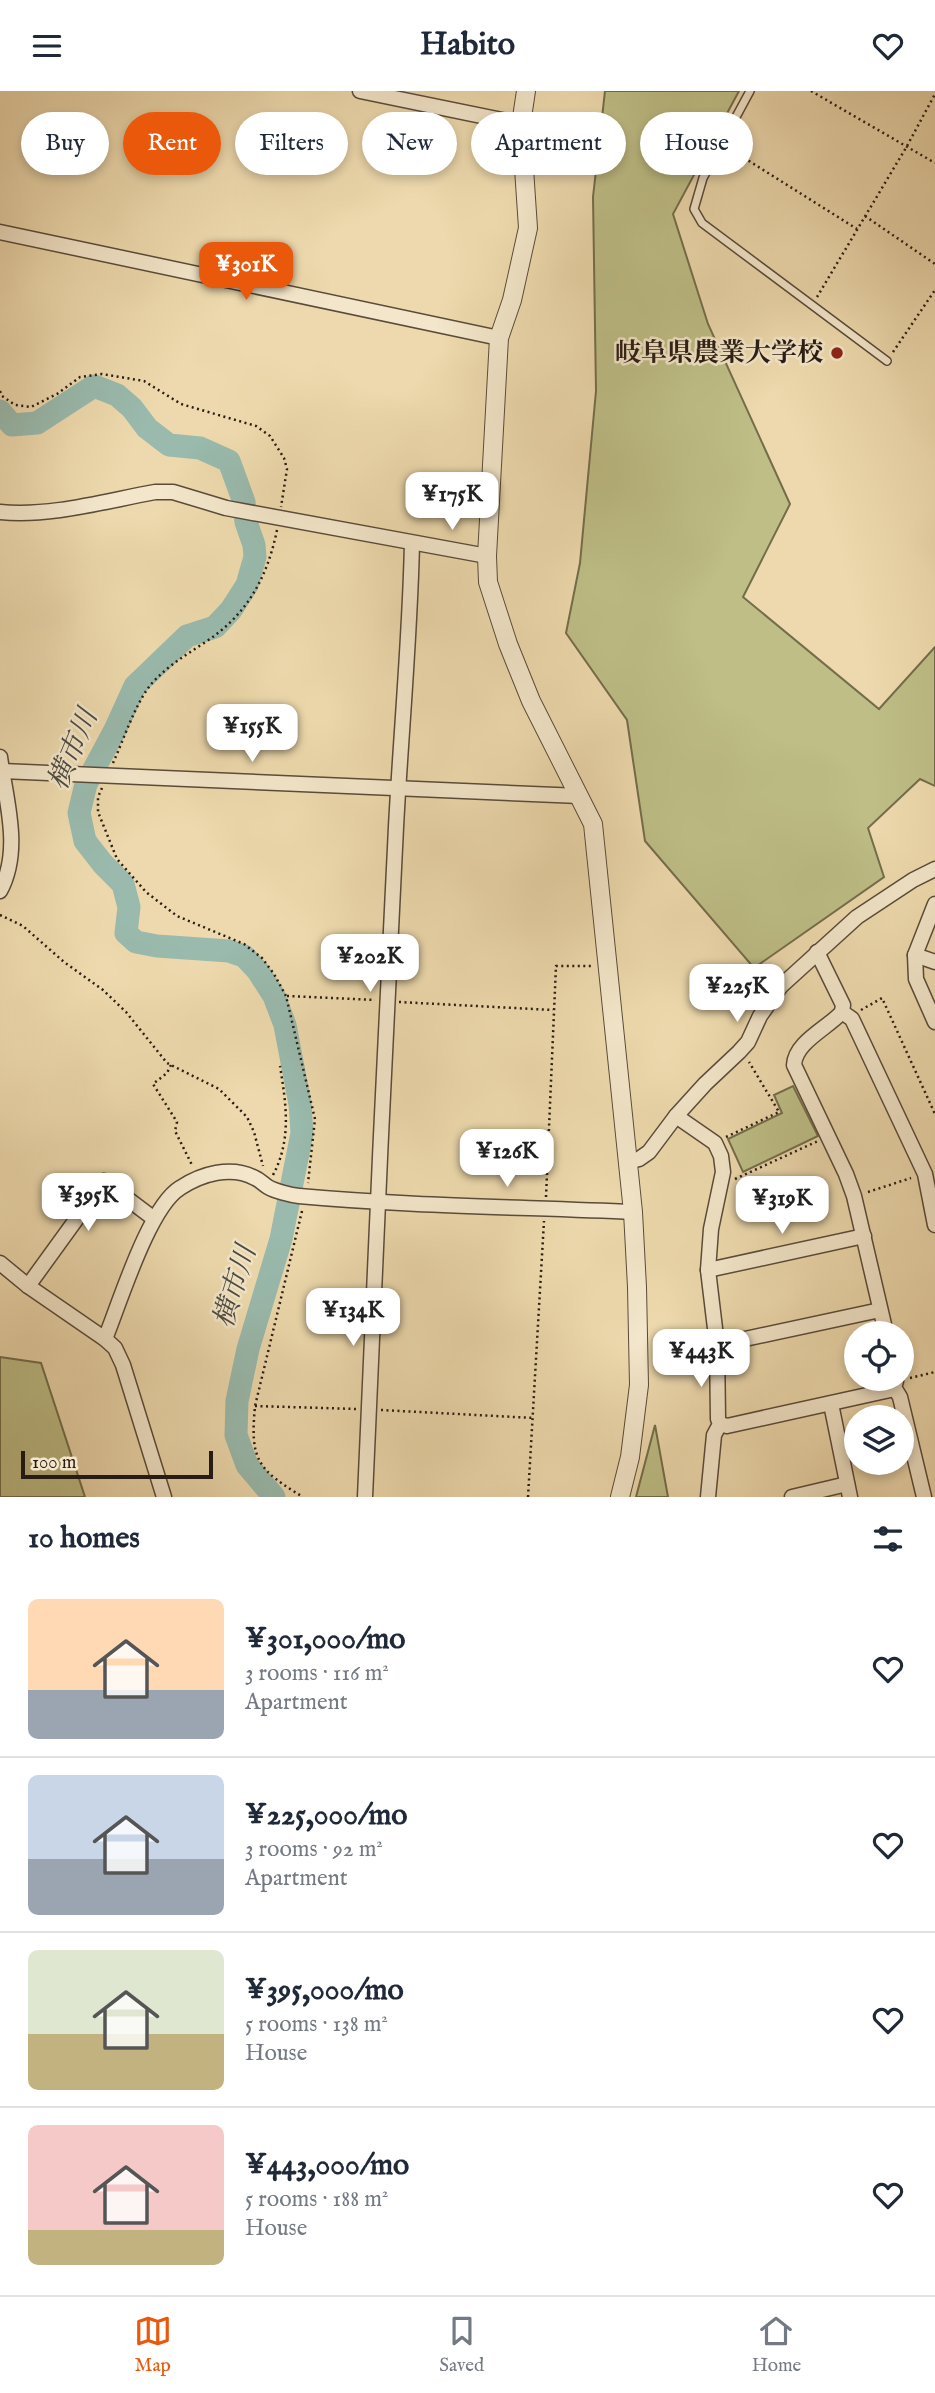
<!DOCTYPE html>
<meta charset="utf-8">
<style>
body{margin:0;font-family:"IM FELL English","Noto Serif JP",serif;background:#f6f6f7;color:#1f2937;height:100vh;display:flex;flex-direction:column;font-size:26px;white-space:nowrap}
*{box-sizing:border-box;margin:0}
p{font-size:23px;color:#747a83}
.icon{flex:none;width:38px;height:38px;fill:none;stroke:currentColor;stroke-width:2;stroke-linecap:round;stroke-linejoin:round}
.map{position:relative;height:1406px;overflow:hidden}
.drawer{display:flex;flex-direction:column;background:#fff;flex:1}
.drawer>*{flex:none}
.guide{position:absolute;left:21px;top:21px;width:894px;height:63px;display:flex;gap:14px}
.buttons{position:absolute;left:844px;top:1230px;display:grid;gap:14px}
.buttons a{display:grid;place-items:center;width:70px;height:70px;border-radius:50%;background:#fff;box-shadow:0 4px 10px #0003;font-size:35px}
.scale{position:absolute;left:21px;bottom:18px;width:192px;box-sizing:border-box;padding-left:7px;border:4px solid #291c13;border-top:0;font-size:19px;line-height:24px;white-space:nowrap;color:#291c13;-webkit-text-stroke:5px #f3e6ca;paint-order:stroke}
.price{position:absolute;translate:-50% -60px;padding:0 16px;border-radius:14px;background:#fff;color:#222;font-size:23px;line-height:46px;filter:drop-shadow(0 2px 4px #0008)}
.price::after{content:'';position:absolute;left:50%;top:42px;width:21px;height:16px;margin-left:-10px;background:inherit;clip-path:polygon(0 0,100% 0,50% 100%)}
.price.on{background:#ea580c;color:#fff}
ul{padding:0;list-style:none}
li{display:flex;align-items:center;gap:21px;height:175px;padding:0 28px}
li+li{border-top:2px solid #e0e1e3}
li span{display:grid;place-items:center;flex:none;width:196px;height:140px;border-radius:10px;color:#555}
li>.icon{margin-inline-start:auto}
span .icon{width:84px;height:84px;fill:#fffc;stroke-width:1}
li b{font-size:30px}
h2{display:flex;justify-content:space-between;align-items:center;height:84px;padding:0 28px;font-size:30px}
.pill{padding:0 24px;border-radius:32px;background:#fff;box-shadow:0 4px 10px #0003;font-size:24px;line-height:63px}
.pill.on{background:#ea580c;color:#fff}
header{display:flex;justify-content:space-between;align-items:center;height:91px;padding:0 28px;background:#fff;font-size:32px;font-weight:700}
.tab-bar{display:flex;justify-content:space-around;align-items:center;height:98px;border-top:2px solid #e0e1e3;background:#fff;font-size:19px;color:#747a83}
.tab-bar a{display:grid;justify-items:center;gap:4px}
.tab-bar .on{color:#ea580c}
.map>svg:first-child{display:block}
.green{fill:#bebe86;stroke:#746d4c;stroke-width:2}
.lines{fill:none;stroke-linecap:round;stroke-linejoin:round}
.river{stroke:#99baad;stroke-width:23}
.service-casing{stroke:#5a4b3a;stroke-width:10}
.minor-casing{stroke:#5a4b3a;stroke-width:17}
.tertiary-casing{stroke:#5a4b3a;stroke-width:20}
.path{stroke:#291c13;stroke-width:2.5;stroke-dasharray:2 3.5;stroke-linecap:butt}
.service{stroke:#f3e6ca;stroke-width:7}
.minor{stroke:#f3e6ca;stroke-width:14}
.tertiary{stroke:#f3e6ca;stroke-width:18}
.poi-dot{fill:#8f2418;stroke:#f3e6ca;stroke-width:2.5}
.labels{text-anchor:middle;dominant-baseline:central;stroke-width:5;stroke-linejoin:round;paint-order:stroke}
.poi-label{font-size:26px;font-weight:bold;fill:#291c13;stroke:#f3e6ca;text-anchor:end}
.water-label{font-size:28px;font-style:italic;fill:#4b4b41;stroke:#f3e6ca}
</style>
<header><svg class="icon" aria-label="menu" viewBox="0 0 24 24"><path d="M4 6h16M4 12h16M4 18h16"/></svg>Habito<svg class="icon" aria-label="heart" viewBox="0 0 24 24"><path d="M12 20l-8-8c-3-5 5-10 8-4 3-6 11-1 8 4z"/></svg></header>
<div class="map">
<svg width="935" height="1406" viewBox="0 0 935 1406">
<rect width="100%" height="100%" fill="#edd9ad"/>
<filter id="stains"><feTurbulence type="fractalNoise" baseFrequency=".00286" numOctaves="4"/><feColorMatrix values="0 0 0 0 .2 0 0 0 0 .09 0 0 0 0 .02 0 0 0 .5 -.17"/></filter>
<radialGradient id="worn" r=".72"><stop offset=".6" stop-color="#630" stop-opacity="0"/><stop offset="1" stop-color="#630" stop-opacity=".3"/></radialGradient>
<g class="green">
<polygon points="605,0 739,0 673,123 708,233 790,413 743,506 879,618 935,556 935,695 920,688 868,737 884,786 754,877 645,750 627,629 566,542 580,472 596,300 593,106"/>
<polygon points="793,995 818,1045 743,1081 728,1048 782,1022 774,1004"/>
<polygon points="0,1266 41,1272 85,1406 0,1406"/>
<polygon points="655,1334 668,1406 636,1406"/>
</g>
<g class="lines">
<polyline class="river" points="0,320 12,334 37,332 94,295 117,304 132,317 147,337 169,354 200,357 229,370 244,411 246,431 254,454 255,466 247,494 231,519 215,536 187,545 135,595 115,639 86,693 79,722 85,750 103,773 123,793 129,816 126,842 136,851 157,855 229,860 244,865 258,880 274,905 285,934 300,1013 302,1042 281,1148 248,1258 237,1310 236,1344 247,1374 274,1406"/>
<defs>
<polyline id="service" points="750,0 703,87 694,118 702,132 887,270"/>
<g id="minor">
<polyline points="360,0 521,33"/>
<polyline points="0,141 499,247"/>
<path d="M0,421C51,426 105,410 155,401H173L226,417L487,465"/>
<path d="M0,666C6,710 22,759 0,800"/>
<polyline points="2,680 580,705"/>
<polyline points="935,813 915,864 935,871"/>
<polyline points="817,861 843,914 842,921 852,928 925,1083 935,1134"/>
<polyline points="915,864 916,888 935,931"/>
<path d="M842,921C828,937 795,951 794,974L846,1083L854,1105L886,1242"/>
<polyline points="676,1025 715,1052 721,1065 723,1081 711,1138 708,1179 717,1254 718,1328 720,1333 714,1344 708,1406"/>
<polyline points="627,1071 639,1068 649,1061 676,1025 705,993 739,961 748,951 760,925 781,895 857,826 913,789 935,778"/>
<polyline points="0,1172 28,1195 105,1248 115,1257 123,1274 164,1406"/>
<polyline points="708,1179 864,1145"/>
<polyline points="28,1195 104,1090 153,1127"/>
<path d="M105,1248C120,1211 149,1116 180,1097C201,1083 231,1074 255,1087C260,1089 263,1093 268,1096C275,1100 290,1104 299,1105C409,1115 522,1116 633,1121"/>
<polyline points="717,1254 880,1219"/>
<polyline points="896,1290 894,1296 900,1306 924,1406"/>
<polyline points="831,1313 850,1406"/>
<polyline points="720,1333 727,1335 890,1299 894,1296"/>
<path d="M365,1406C374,1183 385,959 396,736C401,641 410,547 412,452"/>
<polyline points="792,1406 847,1393"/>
</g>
<polyline id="tertiary" points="526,0 521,33 528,137 512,209 499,247 487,465 488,491 508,553 531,610 593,733 633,1121 637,1196 639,1294 630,1366 620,1406"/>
</defs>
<use href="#service" class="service-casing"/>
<use href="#minor" class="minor-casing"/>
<use href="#tertiary" class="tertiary-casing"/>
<g class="path">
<polyline points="811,0 935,72"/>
<polyline points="730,58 857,138"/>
<polyline points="865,125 935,173"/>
<polyline points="817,206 907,55 935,3"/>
<polyline points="893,261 935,199"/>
<polyline points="0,300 2,305 15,314 31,316 57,303 80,286 102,283 144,290 181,313 256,335 270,345 284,367 287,378 281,416"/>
<path d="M113,672C124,648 136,610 153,591C169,574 186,564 204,552C246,525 267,488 277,439"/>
<polyline points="102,697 98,706 98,721 117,768 146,801 177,825 244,853 262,867 274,883 286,905 315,1028 308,1092"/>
<polyline points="0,824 23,835 64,871 103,899 126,921 167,972 219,998 247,1026 254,1041 263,1075"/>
<polyline points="287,905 375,909"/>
<polyline points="399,911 553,919"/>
<polyline points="861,919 882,907 935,1023"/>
<polyline points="171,974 167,982 153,993 177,1031 175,1040 192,1074"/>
<polyline points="726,1046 779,1021 749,971"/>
<path d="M273,1084C292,1048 286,1013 280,975"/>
<polyline points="735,1088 818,1050"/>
<polyline points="868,1101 911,1087"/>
<polyline points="546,1106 556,875 592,875"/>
<path d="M302,1120L255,1315C250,1369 257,1378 303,1406"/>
<polyline points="910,1287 935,1281"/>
<polyline points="255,1315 357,1318"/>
<polyline points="381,1319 534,1327"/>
<polyline points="528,1406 544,1130"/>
</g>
<use href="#service" class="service"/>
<use href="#minor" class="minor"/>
<use href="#tertiary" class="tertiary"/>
</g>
<circle class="poi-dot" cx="837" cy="262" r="7"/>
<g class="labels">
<g class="poi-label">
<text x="823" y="262">岐阜県農業大学校</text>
</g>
<g class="water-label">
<text transform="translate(74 659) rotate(-67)">横市川</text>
<text transform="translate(236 1196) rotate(-73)">横市川</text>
</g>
</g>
<rect width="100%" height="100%" filter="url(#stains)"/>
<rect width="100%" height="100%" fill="url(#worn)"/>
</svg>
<div class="buttons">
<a><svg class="icon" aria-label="locate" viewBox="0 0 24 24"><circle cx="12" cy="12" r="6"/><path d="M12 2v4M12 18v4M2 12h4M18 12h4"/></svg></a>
<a><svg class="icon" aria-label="layers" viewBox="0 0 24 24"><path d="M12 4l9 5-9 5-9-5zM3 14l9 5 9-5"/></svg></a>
</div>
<div class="scale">100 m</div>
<b class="price on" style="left:246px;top:211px">¥301K</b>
<b class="price" style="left:452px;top:441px">¥175K</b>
<b class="price" style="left:252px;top:673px">¥155K</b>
<b class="price" style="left:370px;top:903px">¥202K</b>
<b class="price" style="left:737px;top:933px">¥225K</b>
<b class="price" style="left:507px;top:1098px">¥126K</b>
<b class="price" style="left:88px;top:1142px">¥395K</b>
<b class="price" style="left:782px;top:1145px">¥319K</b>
<b class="price" style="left:353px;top:1257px">¥134K</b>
<b class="price" style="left:701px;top:1298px">¥443K</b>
<div class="guide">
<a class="pill">Buy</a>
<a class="pill on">Rent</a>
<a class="pill">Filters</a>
<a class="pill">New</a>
<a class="pill">Apartment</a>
<a class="pill">House</a>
</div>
</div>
<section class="drawer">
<h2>10 homes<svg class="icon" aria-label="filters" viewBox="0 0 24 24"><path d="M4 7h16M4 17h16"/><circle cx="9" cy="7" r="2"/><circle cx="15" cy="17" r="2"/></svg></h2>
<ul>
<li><span style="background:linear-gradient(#ffd9b3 65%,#9aa5b1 0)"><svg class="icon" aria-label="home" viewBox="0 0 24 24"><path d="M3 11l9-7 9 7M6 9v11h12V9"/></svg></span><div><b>¥301,000/mo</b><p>3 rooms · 116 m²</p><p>Apartment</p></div><svg class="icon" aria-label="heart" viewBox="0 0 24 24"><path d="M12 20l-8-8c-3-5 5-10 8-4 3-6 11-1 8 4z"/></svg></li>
<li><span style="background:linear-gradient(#c9d6e8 60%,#9aa5b1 0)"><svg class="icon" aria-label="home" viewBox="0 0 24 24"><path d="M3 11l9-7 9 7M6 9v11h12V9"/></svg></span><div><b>¥225,000/mo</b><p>3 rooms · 92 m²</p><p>Apartment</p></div><svg class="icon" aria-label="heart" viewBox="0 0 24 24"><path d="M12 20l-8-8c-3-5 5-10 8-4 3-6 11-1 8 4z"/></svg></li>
<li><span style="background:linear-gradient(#dfe7d0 60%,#c2b280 0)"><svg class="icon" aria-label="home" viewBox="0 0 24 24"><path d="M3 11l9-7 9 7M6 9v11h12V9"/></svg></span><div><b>¥395,000/mo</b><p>5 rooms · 138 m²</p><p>House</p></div><svg class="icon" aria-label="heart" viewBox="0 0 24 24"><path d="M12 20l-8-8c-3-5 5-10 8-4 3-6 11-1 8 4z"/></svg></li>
<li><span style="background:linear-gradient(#f6c9c9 75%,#c2b280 0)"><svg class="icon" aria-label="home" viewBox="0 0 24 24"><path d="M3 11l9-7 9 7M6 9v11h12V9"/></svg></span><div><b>¥443,000/mo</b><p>5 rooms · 188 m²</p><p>House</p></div><svg class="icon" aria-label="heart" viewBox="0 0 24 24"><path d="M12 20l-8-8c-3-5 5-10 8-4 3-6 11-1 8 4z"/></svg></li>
</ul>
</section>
<nav class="tab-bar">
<a class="on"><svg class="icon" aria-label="map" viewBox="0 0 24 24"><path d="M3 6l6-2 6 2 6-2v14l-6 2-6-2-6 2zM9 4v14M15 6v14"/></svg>Map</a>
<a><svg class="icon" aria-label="saved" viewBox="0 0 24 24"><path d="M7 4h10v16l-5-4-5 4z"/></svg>Saved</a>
<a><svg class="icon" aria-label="home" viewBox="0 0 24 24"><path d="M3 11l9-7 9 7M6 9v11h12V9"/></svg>Home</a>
</nav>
